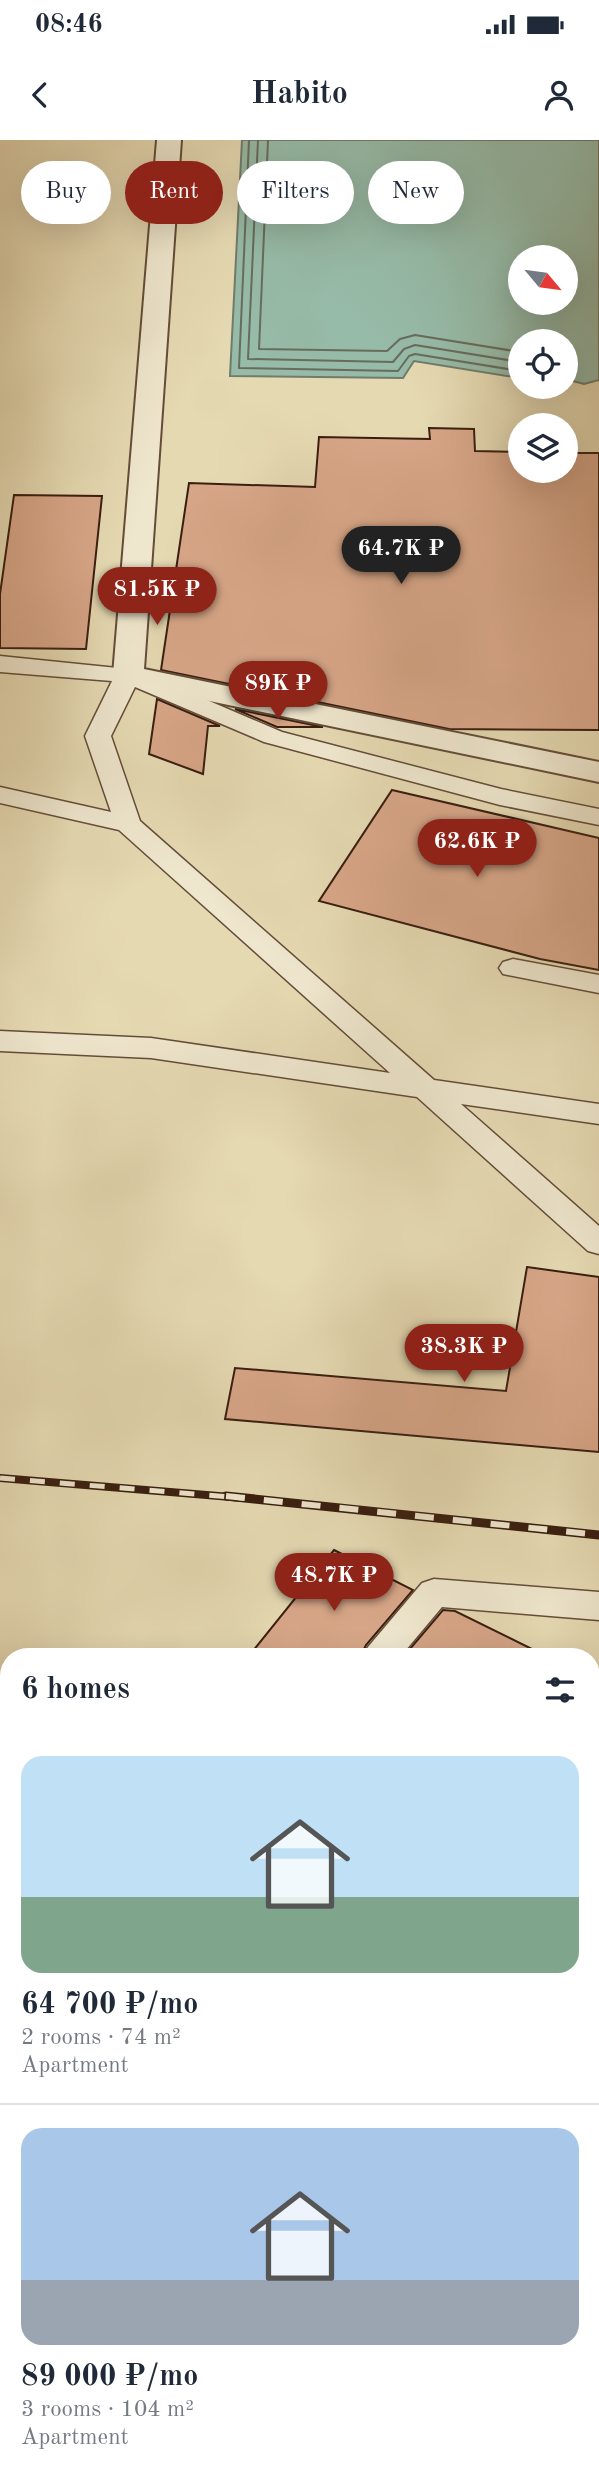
<!DOCTYPE html>
<meta charset="utf-8">
<style>
body{margin:0;font-family:"Old Standard TT",serif;background:#f6f6f7;color:#1f2937;height:100vh;display:flex;flex-direction:column;font-size:26px;white-space:nowrap}
*{box-sizing:border-box;margin:0}
p{font-size:23px;color:#747a83}
.icon{flex:none;width:38px;height:38px;fill:none;stroke:currentColor;stroke-width:2;stroke-linecap:round;stroke-linejoin:round}
.map{position:relative;flex:1;overflow:hidden}
.side{position:absolute;left:0px;top:1508px;width:600px;height:842px;display:flex;flex-direction:column;background:#fff;border-radius:28px 28px 0 0;box-shadow:0 7px 28px #0002}
.side>*{flex:none}
.banner{position:absolute;left:21px;top:21px;width:558px;height:63px;display:flex;gap:14px}
.needle{width:46px;rotate:119deg}
.tools{position:absolute;left:508px;top:105px;display:grid;gap:14px}
.tools a{display:grid;place-items:center;width:70px;height:70px;border-radius:50%;background:#fff;box-shadow:0 7px 28px #0002;font-size:35px}
.price{position:absolute;translate:-50% -60px;padding:0 16px;border-radius:24px;background:#8f2418;color:#fff;font-size:23px;line-height:46px;filter:drop-shadow(0 2px 4px #0008)}
.price::after{content:'';position:absolute;left:50%;top:42px;width:21px;height:16px;margin-left:-10px;background:inherit;clip-path:polygon(0 0,100% 0,50% 100%)}
.price.selected{background:#222;color:#fff}
ul{padding:0;list-style:none}
li{display:grid;align-content:center;gap:14px;height:371px;padding:0 21px}
li+li{border-top:2px solid #e0e1e3}
li span{display:grid;place-items:center;height:217px;border-radius:21px;color:#555}
li>.icon{margin-inline-start:auto}
span .icon{width:126px;height:126px;fill:#fffc;stroke-width:1}
li b{font-size:30px}
h2{display:flex;justify-content:space-between;align-items:center;height:84px;padding:0 21px;font-size:30px}
.chip{padding:0 24px;border-radius:32px;background:#fff;box-shadow:0 7px 28px #0002;font-size:24px;line-height:63px}
.chip.selected{background:#8f2418;color:#fff}
.status{display:flex;justify-content:space-between;align-items:center;height:49px;padding:0 35px;background:#fff;direction:ltr}
.status svg{height:19px;fill:currentColor}
header{display:flex;justify-content:space-between;align-items:center;height:91px;padding:0 21px;background:#fff;font-size:32px;font-weight:800}
.map>svg:first-child{display:block}
.green{fill:#babe88;stroke:#7a6e4c;stroke-width:2}
.water{fill:#96bba8;stroke:#717c6b;stroke-width:2;fill-rule:evenodd}
.lines{fill:none;stroke-linecap:round;stroke-linejoin:round}
.shore{stroke:#686c5c;stroke-width:2}
.building{fill:#d7a688;stroke:#391e10;stroke-width:2}
.service-casing{stroke:#644d38;stroke-width:3}
.tertiary-casing{stroke:#644d38;stroke-width:4}
.service{fill:#eee6cd;fill-rule:evenodd}
.tertiary{fill:#eee6cd;fill-rule:evenodd}
.rail-far1-casing{stroke:#391e10;stroke-width:8}
.rail-casing{stroke:#391e10;stroke-width:9}
.rail-far1{stroke:#eee6cd;stroke-width:5;stroke-dasharray:15;stroke-linecap:butt}
.rail{stroke:#eee6cd;stroke-width:6;stroke-dasharray:19;stroke-linecap:butt}
</style>
<div class="status"><b>08:46</b><svg viewBox="0 0 49 12"><path d="M0 12V9h3v3zM5 12V6h3v6zM10 12V3h3v9zM15 12V0h3v12zM26 1h20v11H26zM47 4h2v5h-2z"/></svg></div>
<header><svg class="icon" aria-label="back" viewBox="0 0 24 24"><path d="M15 5l-7 7 7 7"/></svg>Habito<svg class="icon" aria-label="person" viewBox="0 0 24 24"><circle cx="12" cy="8" r="4"/><path d="M4 21q1-7 8-7t8 7"/></svg></header>
<div class="map">
<svg width="599" height="2349" viewBox="0 0 599 2349">
<rect width="100%" height="100%" fill="#e5d9b2"/>
<filter id="stains"><feTurbulence type="fractalNoise" baseFrequency=".00286" numOctaves="4"/><feColorMatrix values="0 0 0 0 .2 0 0 0 0 .09 0 0 0 0 .02 0 0 0 .5 -.17"/></filter>
<radialGradient id="worn" r=".72"><stop offset=".6" stop-color="#630" stop-opacity="0"/><stop offset="1" stop-color="#630" stop-opacity=".3"/></radialGradient>
<polygon class="green" points="0,2270 9,2272 9,2342 289,2342 319,2349 0,2349"/>
<path class="water" d="M242,0H599V240L584,244L565,239V201H520V238L414,221L403,238L230,236ZM520,117H565V163H520Z"/>
<g class="lines">
<g class="shore">
<polyline points="249,0 239,228 398,231 409,216 415,214 520,231"/>
<polyline points="258,0 248,219 393,222 404,209 415,205 520,222"/>
<polyline points="268,0 259,209 387,211 400,199 415,195 520,212"/>
</g>
</g>
<g class="building">
<polygon points="429,288 474,289 475,311 520,312 520,331 565,331 565,313 599,313 599,590 449,589 161,530 189,343 315,347 319,297 430,299"/>
<polygon points="14,355 102,356 86,509 0,508 0,454"/>
<polygon points="157,559 220,586 208,586 203,634 149,614"/>
<polygon points="235,569 323,587 277,587"/>
<polygon points="392,650 599,698 599,830 540,819 319,761"/>
<polygon points="527,1127 599,1137 599,1312 225,1279 235,1228 506,1251"/>
<polygon points="334,1410 413,1450 366,1505 360,1517 248,1517"/>
<polygon points="443,1470 455,1471 548,1517 403,1517"/>
</g>
<g class="lines">
<defs>
<g id="service">
<polygon points="0,516 137,530 282,592 501,649 599,669 599,685 500,665 264,602 135,547 111,596 140,681 434,940 599,964 599,984 461,964 599,1086 599,1114 588,1111 417,957 151,918 0,911 0,891 151,898 390,933 119,690 0,663 0,647 111,672 85,596 112,541 0,532"/>
<polygon points="513,819 599,835 599,853 503,834 499,828 503,822"/>
<polygon points="434,1439 599,1452 599,1480 442,1467 400,1517 363,1517 368,1507 422,1443"/>
<polygon points="599,1529 599,1565 592,1567 592,1531"/>
<polygon points="599,1851 599,1893 592,1895 592,1854"/>
<polygon points="592,2247 599,2248 599,2290 592,2289"/>
</g>
<polygon id="tertiary" points="157,0 181,0 144,529 599,622 599,642 128,544 117,542 113,535"/>
</defs>
<use href="#service" class="service-casing"/>
<use href="#tertiary" class="tertiary-casing"/>
<use href="#service" class="service"/>
<use href="#tertiary" class="tertiary"/>
<defs>
<polyline id="rail-far1" points="0,1338 243,1358"/>
<polyline id="rail" points="226,1356 599,1395"/>
</defs>
<use href="#rail-far1" class="rail-far1-casing"/>
<use href="#rail" class="rail-casing"/>
<use href="#rail-far1" class="rail-far1"/>
<use href="#rail" class="rail"/>
</g>
<rect width="100%" height="100%" filter="url(#stains)"/>
<rect width="100%" height="100%" fill="url(#worn)"/>
</svg>
<div class="tools">
<a><svg class="needle" viewBox="-14 -14 28 28"><path d="M0-13l5 13h-10z" fill="#e53935"/><path d="M0 13l5-13h-10z" fill="#747a83"/></svg></a>
<a><svg class="icon" aria-label="locate" viewBox="0 0 24 24"><circle cx="12" cy="12" r="6"/><path d="M12 2v4M12 18v4M2 12h4M18 12h4"/></svg></a>
<a><svg class="icon" aria-label="layers" viewBox="0 0 24 24"><path d="M12 4l9 5-9 5-9-5zM3 14l9 5 9-5"/></svg></a>
</div>
<b class="price selected" style="left:401px;top:446px">64.7K ₽</b>
<b class="price" style="left:157px;top:487px">81.5K ₽</b>
<b class="price" style="left:278px;top:581px">89K ₽</b>
<b class="price" style="left:477px;top:739px">62.6K ₽</b>
<b class="price" style="left:464px;top:1244px">38.3K ₽</b>
<b class="price" style="left:334px;top:1473px">48.7K ₽</b>
<div class="banner">
<a class="chip">Buy</a>
<a class="chip selected">Rent</a>
<a class="chip">Filters</a>
<a class="chip">New</a>
</div>
<section class="side">
<h2>6 homes<svg class="icon" aria-label="filters" viewBox="0 0 24 24"><path d="M4 7h16M4 17h16"/><circle cx="9" cy="7" r="2"/><circle cx="15" cy="17" r="2"/></svg></h2>
<ul>
<li><span style="background:linear-gradient(#bfe0f5 65%,#7fa58c 0)"><svg class="icon" aria-label="home" viewBox="0 0 24 24"><path d="M3 11l9-7 9 7M6 9v11h12V9"/></svg></span><div><b>64 700 ₽/mo</b><p>2 rooms · 74 m²</p><p>Apartment</p></div></li>
<li><span style="background:linear-gradient(#a9c7e8 70%,#9aa5b1 0)"><svg class="icon" aria-label="home" viewBox="0 0 24 24"><path d="M3 11l9-7 9 7M6 9v11h12V9"/></svg></span><div><b>89 000 ₽/mo</b><p>3 rooms · 104 m²</p><p>Apartment</p></div></li>
</ul>
</section>
</div>
